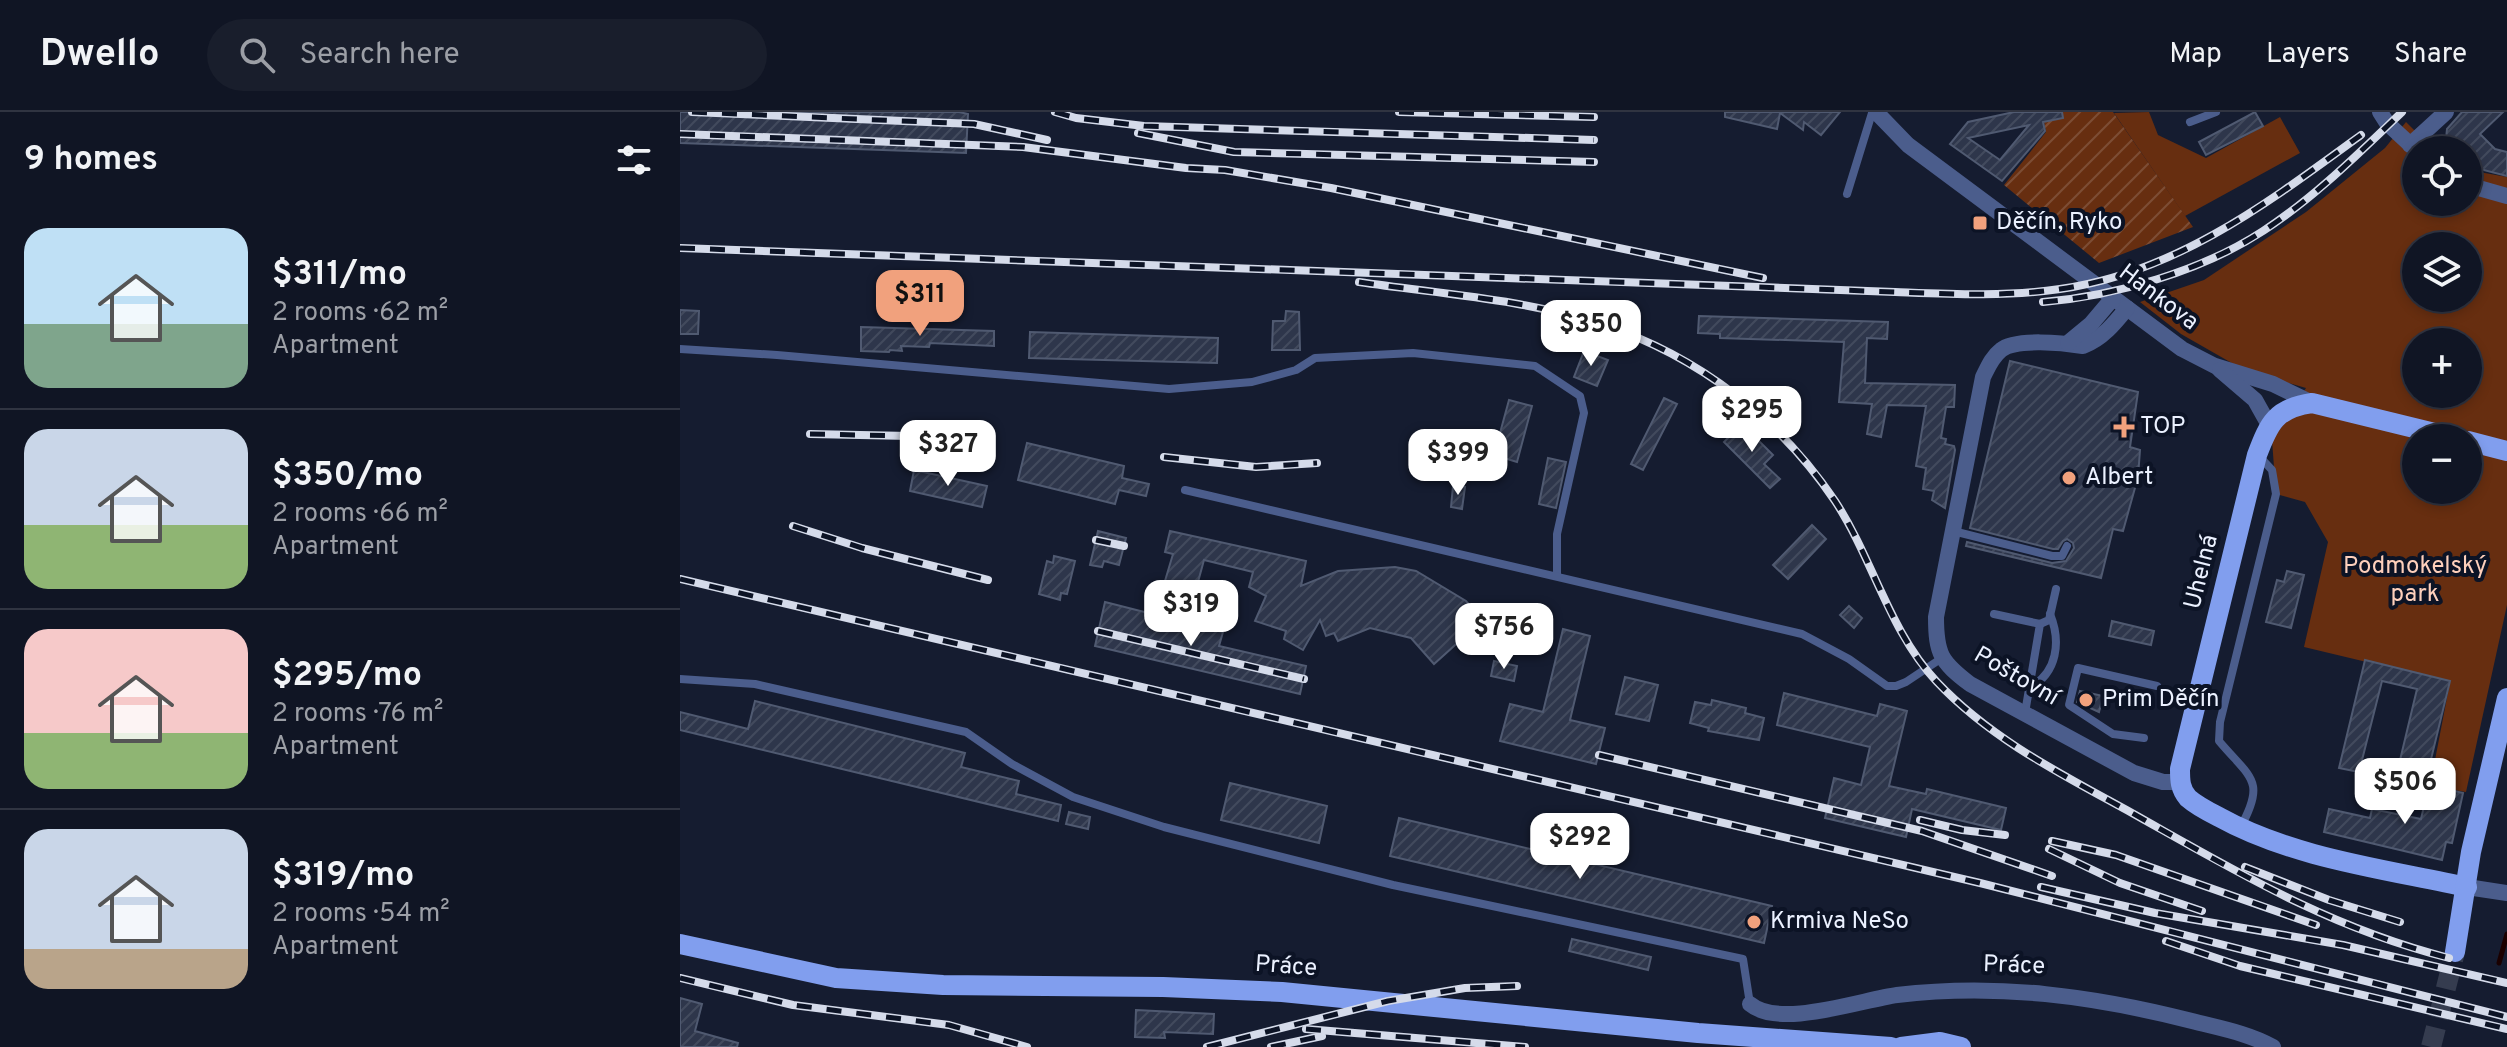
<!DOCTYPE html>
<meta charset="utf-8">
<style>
body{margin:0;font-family:Overpass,sans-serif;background:#191e2c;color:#f1f3f6;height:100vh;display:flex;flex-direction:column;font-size:30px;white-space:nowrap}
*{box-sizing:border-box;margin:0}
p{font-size:26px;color:#9c9fa6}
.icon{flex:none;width:44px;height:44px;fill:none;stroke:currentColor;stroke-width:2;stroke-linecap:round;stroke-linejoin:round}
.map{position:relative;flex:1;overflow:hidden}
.details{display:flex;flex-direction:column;background:#101524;width:680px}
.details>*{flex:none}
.tools{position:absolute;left:1722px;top:24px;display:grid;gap:16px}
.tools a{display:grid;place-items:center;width:80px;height:80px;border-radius:50%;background:#101524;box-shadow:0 4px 12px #0003,0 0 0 2px #303441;font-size:40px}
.price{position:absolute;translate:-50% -68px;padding:0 18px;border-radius:16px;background:#fff;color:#222;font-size:26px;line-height:52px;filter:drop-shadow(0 2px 4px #0008)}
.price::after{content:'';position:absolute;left:50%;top:48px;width:24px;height:18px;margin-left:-12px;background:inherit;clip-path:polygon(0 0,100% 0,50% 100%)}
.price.current{background:#f1a17d;color:#111}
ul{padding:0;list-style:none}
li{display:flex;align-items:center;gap:24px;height:200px;padding:0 24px}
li+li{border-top:2px solid #303441}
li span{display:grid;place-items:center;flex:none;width:224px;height:160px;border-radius:24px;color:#555}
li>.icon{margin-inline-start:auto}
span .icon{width:96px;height:96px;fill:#fffc;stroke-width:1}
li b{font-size:34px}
h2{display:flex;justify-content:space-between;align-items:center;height:96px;padding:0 24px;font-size:34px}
header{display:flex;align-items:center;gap:48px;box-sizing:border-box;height:112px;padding:0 40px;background:#101524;border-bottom:2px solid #303441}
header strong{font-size:38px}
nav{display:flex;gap:44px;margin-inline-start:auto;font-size:28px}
.search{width:560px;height:72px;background:#191e2c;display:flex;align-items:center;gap:20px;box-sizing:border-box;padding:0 28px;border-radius:44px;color:#9c9fa6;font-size:30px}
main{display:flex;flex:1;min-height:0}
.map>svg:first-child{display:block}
.green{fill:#672e10;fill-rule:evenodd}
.garden{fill:url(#garden-furrows)}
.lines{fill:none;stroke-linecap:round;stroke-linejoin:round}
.stream{stroke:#1a0000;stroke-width:5}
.building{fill:url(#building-hatch);stroke:#505a71;stroke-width:2;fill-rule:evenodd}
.primary-tunnel{stroke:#353c4f;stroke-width:20;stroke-dasharray:20 10;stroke-linecap:butt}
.service{stroke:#4b5d8c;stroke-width:8}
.minor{stroke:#4b5d8c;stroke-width:16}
.primary{stroke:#819eee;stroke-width:20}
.rail-casing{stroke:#d5dbea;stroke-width:8}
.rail{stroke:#0c1325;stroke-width:5;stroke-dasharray:15;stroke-linecap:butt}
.poi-dot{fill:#f1a17d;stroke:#0c1325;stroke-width:3}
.labels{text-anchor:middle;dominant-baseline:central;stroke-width:8;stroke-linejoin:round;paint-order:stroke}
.poi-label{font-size:24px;fill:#ebf1ff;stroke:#0c1325;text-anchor:start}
.street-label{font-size:24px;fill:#ebf1ff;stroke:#0c1325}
.park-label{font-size:24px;fill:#fed0bc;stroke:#0c1325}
</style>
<header>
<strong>Dwello</strong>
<div class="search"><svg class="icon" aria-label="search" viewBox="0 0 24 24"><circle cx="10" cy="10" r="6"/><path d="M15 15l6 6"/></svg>Search here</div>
<nav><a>Map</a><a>Layers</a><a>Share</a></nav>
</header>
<main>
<section class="details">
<h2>9 homes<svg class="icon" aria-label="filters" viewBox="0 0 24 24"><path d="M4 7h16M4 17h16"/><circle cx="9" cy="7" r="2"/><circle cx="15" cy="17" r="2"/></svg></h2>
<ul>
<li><span style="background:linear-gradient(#bfe0f5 60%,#7fa58c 0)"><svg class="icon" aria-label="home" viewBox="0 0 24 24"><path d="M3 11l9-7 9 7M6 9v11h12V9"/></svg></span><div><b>$311/mo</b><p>2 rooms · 62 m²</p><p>Apartment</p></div></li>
<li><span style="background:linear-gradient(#c9d6e8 60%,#8fb573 0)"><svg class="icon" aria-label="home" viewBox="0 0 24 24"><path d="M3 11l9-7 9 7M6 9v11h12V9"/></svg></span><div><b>$350/mo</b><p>2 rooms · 66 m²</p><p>Apartment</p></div></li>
<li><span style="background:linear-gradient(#f6c9c9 65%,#8fb573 0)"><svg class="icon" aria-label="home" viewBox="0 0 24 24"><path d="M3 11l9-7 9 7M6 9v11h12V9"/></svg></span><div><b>$295/mo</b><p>2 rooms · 76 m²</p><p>Apartment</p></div></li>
<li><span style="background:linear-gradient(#c9d6e8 75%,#b9a48a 0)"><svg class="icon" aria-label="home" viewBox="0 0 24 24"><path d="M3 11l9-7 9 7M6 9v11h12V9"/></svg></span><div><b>$319/mo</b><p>2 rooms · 54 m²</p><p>Apartment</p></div></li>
</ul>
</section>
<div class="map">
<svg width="1827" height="935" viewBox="0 0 1827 935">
<defs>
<pattern id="garden-furrows" width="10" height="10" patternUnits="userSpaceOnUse" patternTransform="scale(2)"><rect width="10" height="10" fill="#672e10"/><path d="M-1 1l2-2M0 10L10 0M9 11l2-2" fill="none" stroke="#7d4d34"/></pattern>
<pattern id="building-hatch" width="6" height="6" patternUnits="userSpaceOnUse" patternTransform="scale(2)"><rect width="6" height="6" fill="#2e364b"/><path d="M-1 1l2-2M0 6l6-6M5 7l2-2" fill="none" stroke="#424a5d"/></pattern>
</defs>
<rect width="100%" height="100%" fill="#151c30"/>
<g class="green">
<polygon points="1469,0 1478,23 1526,46 1600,5 1620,41 1505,104 1434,1"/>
<path d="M1726,10L1754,38H1736V90H1788V58L1827,65V493L1786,680L1750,674L1770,570L1624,535L1648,430L1625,390L1596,382L1592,328L1626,276L1564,258L1501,222L1460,190L1524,168L1626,100L1705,36ZM1736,134H1788V186H1736ZM1736,230H1788V282H1736ZM1736,326H1788V378H1736Z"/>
</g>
<polygon class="garden" points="1362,0 1433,0 1513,115 1419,151 1324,73 1366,20"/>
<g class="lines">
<polyline class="stream" points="1819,851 1827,822"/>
</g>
<g class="building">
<polygon points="0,0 279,0 288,2 286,41 0,31"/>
<polygon points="1045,0 1160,0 1141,23 1124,10 1123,18 1100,1 1097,17 1045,5"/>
<path d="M1334,0H1382L1383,6L1363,10L1365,19L1322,69L1270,32L1288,10ZM1349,13L1320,48L1288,26Z"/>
<polygon points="1575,0 1583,14 1526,43 1519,30"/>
<polygon points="1782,0 1823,0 1800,22 1815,37 1827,40 1827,64 1788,54 1788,38 1768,38 1766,27 1767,17"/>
<polygon points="0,198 19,199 18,222 0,222"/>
<polygon points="606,199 619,200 620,238 592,238 593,209 605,209"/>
<polygon points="1019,204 1208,210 1207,227 1187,226 1185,271 1275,273 1274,295 1266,295 1261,326 1266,327 1265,332 1274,334 1275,338 1265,396 1252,388 1254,379 1243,377 1246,356 1236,354 1246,294 1207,293 1201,325 1187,322 1192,292 1159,290 1164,230 1040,226 1040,222 1018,221"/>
<polygon points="181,215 314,219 314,234 250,231 249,235 221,234 222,239 210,238 209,240 181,239"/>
<polygon points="350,220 538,226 537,251 349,246"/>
<polygon points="904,239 928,248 917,274 894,265"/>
<polygon points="1330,249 1458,280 1450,335 1460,338 1458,365 1443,419 1433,417 1421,466 1286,434 1287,430 1372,451 1386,449 1394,436 1393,431 1387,427 1383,429 1378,437 1373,437 1290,416"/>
<polygon points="984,286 997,292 963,358 951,352"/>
<polygon points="829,288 852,294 837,350 814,343"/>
<polygon points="1062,312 1093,343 1084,352 1100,367 1090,376 1044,330"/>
<polygon points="347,331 444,354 442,366 469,372 466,384 439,378 435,392 338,368"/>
<polygon points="868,346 886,350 876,396 859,392"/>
<polygon points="234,358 307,374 302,395 230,379"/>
<polygon points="773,374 785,375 782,397 771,395"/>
<polygon points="1132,413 1146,427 1108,467 1093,453"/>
<polygon points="418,419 446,426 439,453 424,449 422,455 410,453"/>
<polygon points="490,419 626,449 621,474 658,459 715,455 736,459 786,489 803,508 754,552 731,526 690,516 658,529 654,521 646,524 640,508 623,538 604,527 606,519 575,509 586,484 569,475 573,460 524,448 518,470 539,478 534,494 482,479 493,442 485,440"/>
<polygon points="374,444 395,449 387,482 381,481 380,488 359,482 367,449 373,451"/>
<polygon points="1607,459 1624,463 1611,516 1586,510 1597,468 1604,470"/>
<polygon points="425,490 543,520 539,534 626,554 620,582 415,534"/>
<polygon points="1169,494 1182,506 1174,516 1160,503"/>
<polygon points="1432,509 1474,519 1471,533 1429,524"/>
<polygon points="883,517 910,524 890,608 925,616 916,652 820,629 830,592 863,600"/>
<polygon points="1685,548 1770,569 1745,672 1716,665 1737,577 1702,569 1679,660 1659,656"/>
<polygon points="814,549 837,554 834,569 811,564"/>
<polygon points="945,565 978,573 969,609 936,602"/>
<polygon points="1400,579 1423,584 1419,600 1397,590"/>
<polygon points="1104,581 1197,604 1200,592 1227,599 1209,674 1246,682 1247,677 1326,696 1321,718 1232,697 1226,725 1145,706 1154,666 1181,673 1190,635 1097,613"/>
<polygon points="1032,588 1066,596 1065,601 1084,606 1079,628 1028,619 1029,616 1010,611 1015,590 1031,593"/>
<polygon points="75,589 285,641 281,655 339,669 336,682 381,693 378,709 0,618 0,600 68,617"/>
<polygon points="550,671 647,694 639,731 541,708"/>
<polygon points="1749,673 1783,681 1772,731 1766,730 1762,748 1644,720 1649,697 1690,706 1692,697 1741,707"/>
<polygon points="389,700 410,705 408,717 386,712"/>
<polygon points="719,706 1092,794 1084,831 710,744"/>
<polygon points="892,827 971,845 968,858 889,839"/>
<polygon points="0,886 22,892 15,919 58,931 57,935 0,935"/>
<polygon points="456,898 534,902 533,922 484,920 485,926 455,925"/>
</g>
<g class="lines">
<polyline class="primary-tunnel" points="1751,935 1775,840"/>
<g class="service">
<polyline points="1510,10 1536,0"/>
<polyline points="1167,82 1192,1"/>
<polyline points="0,237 97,243 489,277 572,270 616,258 635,246 733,241 855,254 900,284 904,301 877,422 877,464"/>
<polyline points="505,378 1122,522 1169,547 1207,574 1216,574 1226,570 1262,546"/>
<polyline points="1273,419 1372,444 1382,444 1387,434"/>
<polyline points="1314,502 1360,512 1345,601"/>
<polyline points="1360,512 1369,508 1376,477"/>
<polyline points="0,567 75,572 286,620 332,652 393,685 484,715 713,773 1063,847 1070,892"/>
<path d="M1349,576C1378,561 1381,529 1370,502"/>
<polyline points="1464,626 1433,622 1389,593 1398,556 1477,574"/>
<path d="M1560,716C1587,668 1570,666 1539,629L1540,610L1596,382L1592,358L1578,343"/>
</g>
<g class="minor">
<polyline points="1196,0 1228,33 1502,237 1535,254 1593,272 1632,291"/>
<polyline points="1700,0 1707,11 1736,38"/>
<polyline points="1730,33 1766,0"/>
<polyline points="1788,73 1827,84"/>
<path d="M1447,196C1435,211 1422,227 1403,234C1384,231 1335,226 1321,238C1312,245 1308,255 1303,265L1256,505C1256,542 1261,550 1290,572L1454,661L1483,670H1500"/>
<polyline points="1388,231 1411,212 1433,186"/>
<polyline points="1540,258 1575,288 1589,313"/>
<polyline points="1787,775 1827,781"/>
<path d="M1070,892C1099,917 1181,888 1217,883C1318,871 1414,884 1512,909C1539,916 1568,921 1593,935"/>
</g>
<g class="primary">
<path d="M1775,326L1632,291C1596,296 1589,311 1577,343L1500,657C1500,668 1500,677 1508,686C1517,694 1529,700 1539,705C1613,746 1705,757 1787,775"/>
<polyline points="1788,329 1827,339"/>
<polyline points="0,832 156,866 263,873 483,875 602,880 1018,921 1211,935"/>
<polyline points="1775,840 1791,740 1827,586"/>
<polyline points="1221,935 1260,930 1281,935"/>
</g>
<defs>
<g id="rail">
<polyline points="12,0 294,12 367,28"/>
<polyline points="375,0 396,6 464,14 914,28"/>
<polyline points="719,0 914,5"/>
<polyline points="458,21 554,40 914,50"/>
<polyline points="0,22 343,35 506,56 545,58 651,76 1083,166"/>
<path d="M0,136L1215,180C1269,182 1325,185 1380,177C1496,161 1589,90 1681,23"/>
<path d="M679,170C760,182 845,187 924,213C1018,244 1100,307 1155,389C1193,447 1209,519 1257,570C1312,628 1383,663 1452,701C1559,761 1648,815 1769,846"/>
<path d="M1363,190C1435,184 1522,159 1583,119C1634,86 1678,42 1722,0"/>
<polyline points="130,322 230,324"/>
<polyline points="484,345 576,355 637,351"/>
<polyline points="113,414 182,436 308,468"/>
<polyline points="416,428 444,434"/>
<polyline points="0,467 1300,771 1827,905"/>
<polyline points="418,519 624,567"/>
<polyline points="919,643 1242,719 1372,764"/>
<polyline points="1240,708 1282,718 1325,723"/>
<polyline points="1372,729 1436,743 1636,813"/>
<polyline points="1369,737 1440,771 1522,799"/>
<polyline points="1565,755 1649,788 1720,810"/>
<polyline points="1361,775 1475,801 1663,833 1827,871"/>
<polyline points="1486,829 1560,854 1827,917"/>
<polyline points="0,866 113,893 269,913 347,935"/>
<polyline points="626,917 845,935"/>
<polyline points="527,935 708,889 785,876 837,874"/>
<polyline points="591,935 642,924"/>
</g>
</defs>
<use href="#rail" class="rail-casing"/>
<use href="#rail" class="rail"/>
</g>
<g class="poi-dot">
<rect x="1292" y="103" width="16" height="16" rx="4"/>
<path d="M1440 303h8v8h8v8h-8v8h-8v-8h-8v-8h8z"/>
<circle cx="1389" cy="366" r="8"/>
<circle cx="1406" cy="588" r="8"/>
<circle cx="1074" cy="810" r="8"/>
</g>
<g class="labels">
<g class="poi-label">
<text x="1316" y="111">Děčín, Ryko</text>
<text x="1460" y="315">TOP</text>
<text x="1405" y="366">Albert</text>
<text x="1422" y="588">Prim Děčín</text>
<text x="1090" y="810">Krmiva NeSo</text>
</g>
<g class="street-label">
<text transform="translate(1478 186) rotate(37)">Hankova</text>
<text transform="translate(1522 460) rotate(-76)">Uhelná</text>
<text transform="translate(1336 565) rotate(30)">Poštovní</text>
<text transform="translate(1334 854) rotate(2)">Práce</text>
<text transform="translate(606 855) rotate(4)">Práce</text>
</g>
<g class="park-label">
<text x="1735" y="455">Podmokelský<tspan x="1735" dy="28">park</tspan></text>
</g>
</g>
</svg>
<div class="tools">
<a><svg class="icon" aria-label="locate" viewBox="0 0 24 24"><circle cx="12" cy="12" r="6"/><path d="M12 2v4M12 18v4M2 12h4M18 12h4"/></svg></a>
<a><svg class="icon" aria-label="layers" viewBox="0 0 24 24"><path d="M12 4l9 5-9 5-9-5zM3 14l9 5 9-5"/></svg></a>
<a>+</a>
<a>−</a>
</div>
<b class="price current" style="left:240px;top:226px">$311</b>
<b class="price" style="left:911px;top:256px">$350</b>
<b class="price" style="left:1072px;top:342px">$295</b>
<b class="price" style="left:268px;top:376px">$327</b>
<b class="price" style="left:778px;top:385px">$399</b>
<b class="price" style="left:511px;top:536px">$319</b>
<b class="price" style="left:824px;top:559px">$756</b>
<b class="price" style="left:1725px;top:714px">$506</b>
<b class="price" style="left:900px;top:769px">$292</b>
</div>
</main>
